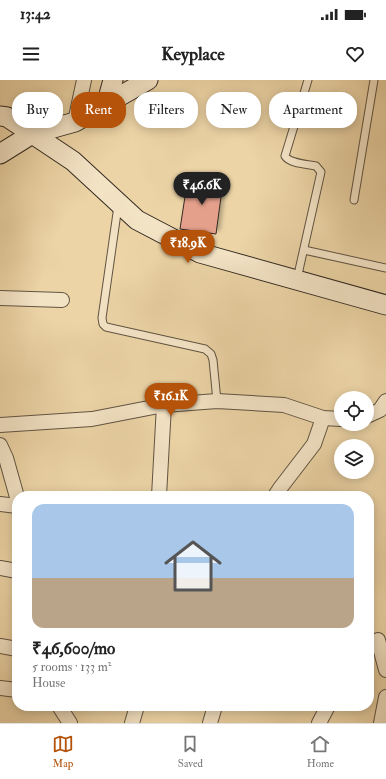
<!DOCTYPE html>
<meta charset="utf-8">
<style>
body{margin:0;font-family:"IM FELL Double Pica",serif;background:#f6f6f6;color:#222;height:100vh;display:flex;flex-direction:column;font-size:15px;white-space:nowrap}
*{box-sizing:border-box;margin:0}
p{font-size:13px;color:#767676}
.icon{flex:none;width:22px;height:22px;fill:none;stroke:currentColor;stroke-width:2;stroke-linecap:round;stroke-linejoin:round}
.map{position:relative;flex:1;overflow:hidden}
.details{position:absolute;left:12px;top:411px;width:362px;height:220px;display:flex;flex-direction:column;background:#fff;border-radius:16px;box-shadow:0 2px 10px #0003}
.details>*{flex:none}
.hud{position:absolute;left:12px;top:12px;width:362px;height:36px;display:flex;gap:8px}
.tools{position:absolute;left:334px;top:311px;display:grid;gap:8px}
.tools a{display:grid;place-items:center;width:40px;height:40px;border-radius:50%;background:#fff;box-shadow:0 2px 10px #0003;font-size:20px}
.price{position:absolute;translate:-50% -34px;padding:0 9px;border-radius:14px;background:#b45309;color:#fff;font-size:13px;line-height:26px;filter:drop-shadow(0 1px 2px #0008)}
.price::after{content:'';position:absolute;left:50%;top:24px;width:12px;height:9px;margin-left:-6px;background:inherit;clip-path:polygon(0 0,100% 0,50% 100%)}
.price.on{background:#222;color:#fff}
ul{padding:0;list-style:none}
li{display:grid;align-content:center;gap:8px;height:212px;padding:0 20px}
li+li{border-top:1px solid #e0e0e0}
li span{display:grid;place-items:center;height:124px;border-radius:12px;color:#555}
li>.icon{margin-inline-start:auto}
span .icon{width:72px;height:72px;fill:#fffc;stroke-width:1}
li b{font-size:17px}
.pill{padding:0 14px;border-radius:16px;background:#fff;box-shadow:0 2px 10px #0003;font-size:14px;line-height:36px}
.pill.on{background:#b45309;color:#fff}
.status{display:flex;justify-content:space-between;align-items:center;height:28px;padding:0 20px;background:#fff;direction:ltr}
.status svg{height:11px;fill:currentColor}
header{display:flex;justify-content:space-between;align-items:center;height:52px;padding:0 20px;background:#fff;font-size:18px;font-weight:800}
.tabs{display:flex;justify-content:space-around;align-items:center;height:56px;border-top:1px solid #e0e0e0;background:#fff;font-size:11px;color:#767676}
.tabs a{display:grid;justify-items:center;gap:2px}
.tabs .on{color:#b45309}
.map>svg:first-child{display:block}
.building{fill:#e5a08c;stroke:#322a21;filter:url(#shadow)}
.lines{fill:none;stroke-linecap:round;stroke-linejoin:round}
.lane-casing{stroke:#605442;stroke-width:9}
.street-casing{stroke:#605442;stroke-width:16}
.secondary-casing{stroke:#322a21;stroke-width:21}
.lane{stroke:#f3e3c5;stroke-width:7}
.street{stroke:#f3e3c5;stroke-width:14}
.secondary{stroke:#f3e3c5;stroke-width:19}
</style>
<div class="status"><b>13:42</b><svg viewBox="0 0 49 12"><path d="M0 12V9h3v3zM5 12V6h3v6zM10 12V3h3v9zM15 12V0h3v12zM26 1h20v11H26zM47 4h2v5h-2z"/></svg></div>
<header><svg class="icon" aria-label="menu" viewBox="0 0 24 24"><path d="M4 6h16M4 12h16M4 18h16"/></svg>Keyplace<svg class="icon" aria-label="heart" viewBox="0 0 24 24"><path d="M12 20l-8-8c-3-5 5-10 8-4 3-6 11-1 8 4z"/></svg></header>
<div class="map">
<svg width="386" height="643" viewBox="0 0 386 643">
<defs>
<filter id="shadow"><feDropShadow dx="3.5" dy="-3.5" stdDeviation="2" flood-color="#0004"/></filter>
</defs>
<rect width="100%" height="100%" fill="#ecd4a6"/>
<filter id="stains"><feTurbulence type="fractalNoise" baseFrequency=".005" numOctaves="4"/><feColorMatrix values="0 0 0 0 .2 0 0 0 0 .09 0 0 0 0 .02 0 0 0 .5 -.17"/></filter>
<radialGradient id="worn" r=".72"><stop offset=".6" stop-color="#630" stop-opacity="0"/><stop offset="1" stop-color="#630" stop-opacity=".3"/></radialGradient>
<polygon class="building" points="188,97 223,102 216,154 180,149"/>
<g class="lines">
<defs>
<g id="lane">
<polyline points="354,120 374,0"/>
<polyline points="118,126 102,238 103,244 106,247 205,269 211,274 213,280 217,321"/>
<polyline points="304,170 386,188"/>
<path d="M297,199L321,92L316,86C307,84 290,84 285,76L308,0"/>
</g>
<g id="street">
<polyline points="75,42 84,0"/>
<polyline points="0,218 62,220"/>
<polyline points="367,336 380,330 386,321"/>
<polyline points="0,345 92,339 164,325 217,321 284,325 323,338 341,339"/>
<polyline points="0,365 6,378 17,417"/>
<polyline points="159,416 164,325"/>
<polyline points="275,416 281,407 314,364 323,338"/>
<polyline points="0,424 17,426"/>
<polyline points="0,488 17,491"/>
<polyline points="378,560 386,590"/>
<polyline points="0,566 17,569"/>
<polyline points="0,608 17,610"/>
<polyline points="59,626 70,643"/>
<polyline points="132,643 137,626"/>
<polyline points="210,643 215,626"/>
<polyline points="319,643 328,626"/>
<polyline points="381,643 386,617"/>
</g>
<g id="secondary">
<polyline points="107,22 113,0"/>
<polyline points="0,36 7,37 73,81 137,140 200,173 386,225"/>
<polyline points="0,74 32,54 75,42 148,0"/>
</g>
</defs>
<use href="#lane" class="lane-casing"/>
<use href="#street" class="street-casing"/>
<use href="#secondary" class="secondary-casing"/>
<use href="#lane" class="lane"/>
<use href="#street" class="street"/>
<use href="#secondary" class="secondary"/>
</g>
<rect width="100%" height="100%" filter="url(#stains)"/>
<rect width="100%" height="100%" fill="url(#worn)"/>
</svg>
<div class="tools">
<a><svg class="icon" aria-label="locate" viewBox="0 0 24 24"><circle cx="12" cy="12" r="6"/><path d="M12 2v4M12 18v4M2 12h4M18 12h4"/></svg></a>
<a><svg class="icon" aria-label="layers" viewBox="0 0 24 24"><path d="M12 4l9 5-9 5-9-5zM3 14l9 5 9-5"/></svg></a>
</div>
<b class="price on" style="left:202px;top:126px">₹46.6K</b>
<b class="price" style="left:188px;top:184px">₹18.9K</b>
<b class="price" style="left:171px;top:337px">₹16.1K</b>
<div class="hud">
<a class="pill">Buy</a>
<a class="pill on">Rent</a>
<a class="pill">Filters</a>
<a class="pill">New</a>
<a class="pill">Apartment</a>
</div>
<section class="details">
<ul>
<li><span style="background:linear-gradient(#a9c7e8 60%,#b9a48a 0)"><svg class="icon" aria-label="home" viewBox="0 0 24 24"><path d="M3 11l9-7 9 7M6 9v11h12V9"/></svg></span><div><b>₹46,600/mo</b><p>5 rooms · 133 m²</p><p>House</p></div></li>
</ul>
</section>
</div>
<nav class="tabs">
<a class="on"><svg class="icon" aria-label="map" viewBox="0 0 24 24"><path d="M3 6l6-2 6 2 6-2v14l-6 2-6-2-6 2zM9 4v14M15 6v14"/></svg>Map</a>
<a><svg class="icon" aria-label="saved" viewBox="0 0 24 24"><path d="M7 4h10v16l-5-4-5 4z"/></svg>Saved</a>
<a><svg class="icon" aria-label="home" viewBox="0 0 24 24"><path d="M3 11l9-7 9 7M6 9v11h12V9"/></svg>Home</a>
</nav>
